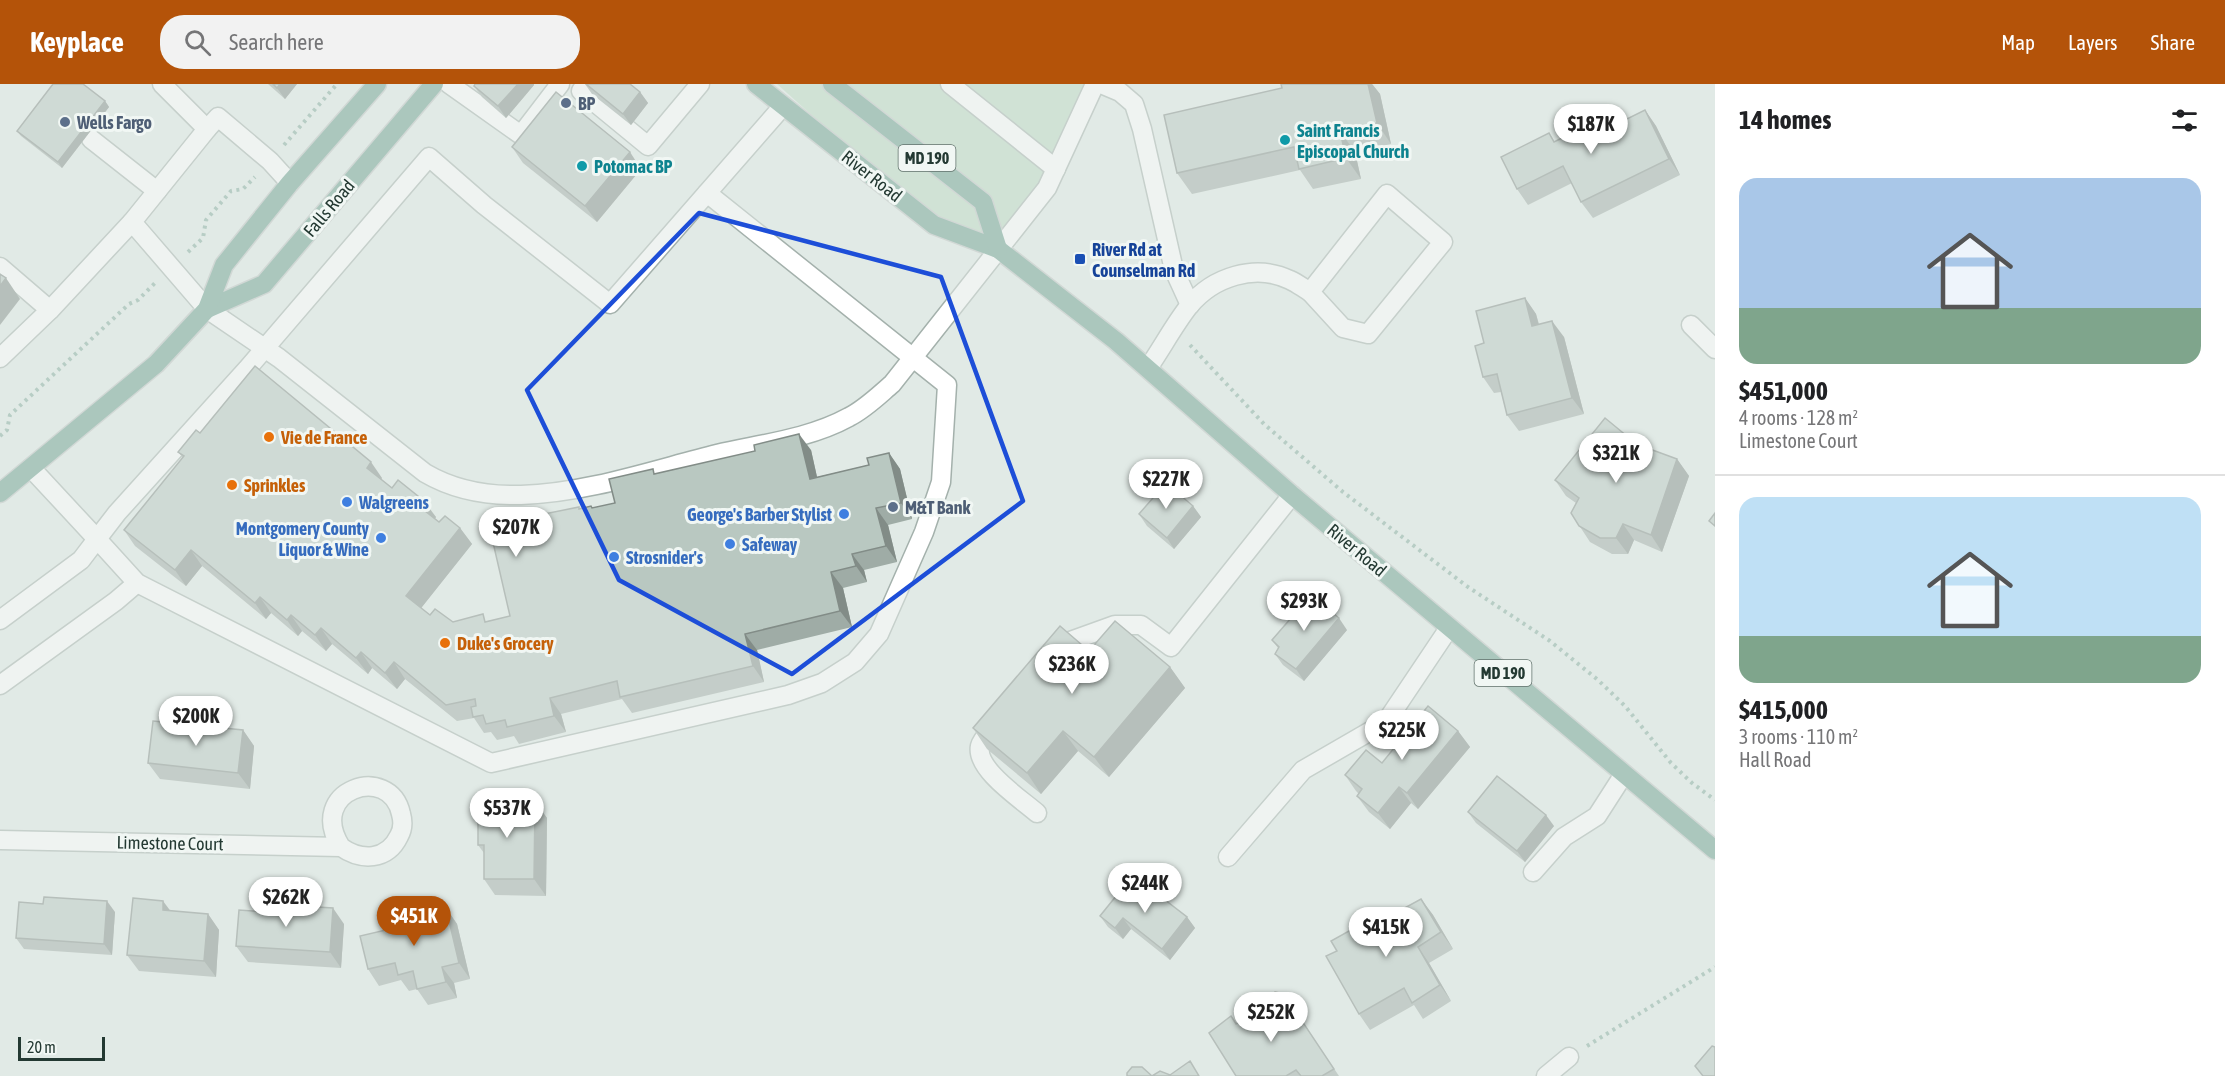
<!DOCTYPE html>
<meta charset="utf-8">
<style>
body{margin:0;font-family:"Asap Condensed",sans-serif;background:#f2f2f2;color:#202124;height:100vh;display:flex;flex-direction:column;font-size:22px;white-space:nowrap}
*{box-sizing:border-box;margin:0}
p{font-size:20px;color:#757577}
.icon{flex:none;width:33px;height:33px;fill:none;stroke:currentColor;stroke-width:2;stroke-linecap:round;stroke-linejoin:round}
.map{position:relative;flex:1;overflow:hidden}
.side{display:flex;flex-direction:column;background:#fff;width:510px}
.side>*{flex:none}
.scale{position:absolute;left:18px;bottom:15px;width:87px;box-sizing:border-box;padding-left:6px;border:3px solid #233932;border-top:0;font-size:16px;line-height:21px;white-space:nowrap;color:#233932;-webkit-text-stroke:4px #f1f7f4;paint-order:stroke}
.price{position:absolute;translate:-50% -51px;padding:0 14px;border-radius:21px;background:#fff;color:#222;font-size:20px;line-height:39px;filter:drop-shadow(0 2px 3px #0008)}
.price::after{content:'';position:absolute;left:50%;top:36px;width:18px;height:14px;margin-left:-9px;background:inherit;clip-path:polygon(0 0,100% 0,50% 100%)}
.price.on{background:#b45309;color:#fff}
ul{padding:0;list-style:none}
li{display:grid;align-content:center;gap:12px;height:318px;padding:0 24px}
li+li{border-top:2px solid #e0e0e0}
li span{display:grid;place-items:center;height:186px;border-radius:18px;color:#555}
li>.icon{margin-inline-start:auto}
span .icon{width:108px;height:108px;fill:#fffc;stroke-width:1}
li b{font-size:26px}
h2{display:flex;justify-content:space-between;align-items:center;height:72px;padding:0 24px;font-size:26px}
header{display:flex;align-items:center;gap:36px;box-sizing:border-box;height:84px;padding:0 30px;background:#b45309;color:#fff}
header strong{font-size:28px}
nav{display:flex;gap:33px;margin-inline-start:auto;font-size:21px}
.search{width:420px;height:54px;background:#f2f2f2;display:flex;align-items:center;gap:15px;box-sizing:border-box;padding:0 21px;border-radius:24px;color:#757577;font-size:22px}
main{display:flex;flex:1;min-height:0}
.map>svg:first-child{display:block}
.green{fill:#bbdac2}
.lines{fill:none;stroke-linecap:round;stroke-linejoin:round}
.minor-casing{stroke:#a4b1ac;stroke-width:21}
.major-casing{stroke:#bdc4c2;stroke-width:21}
.path{stroke:#84ac9d;stroke-width:4;stroke-dasharray:3 4.5;stroke-linecap:butt}
.minor{stroke:#fff;stroke-width:18}
.major{stroke:#699d8d;stroke-width:18}
.wall{fill:#9faca6}
.shaded-wall{fill:#828c87}
.building{fill:#b9c8c1;stroke:#828c87;stroke-width:1.5}
.marked{fill:none;stroke:#1d4ed8;stroke-width:4.5;stroke-linejoin:round}
.service-dot{fill:#5c6f8a;stroke:#f1f7f4;stroke-width:2}
.culture-dot{fill:#0f9aa8;stroke:#f1f7f4;stroke-width:2}
.transit-dot{fill:#1a4fb4;stroke:#f1f7f4;stroke-width:2}
.food-dot{fill:#e8710a;stroke:#f1f7f4;stroke-width:2}
.shop-dot{fill:#3f7fe0;stroke:#f1f7f4;stroke-width:2}
.labels{text-anchor:middle;dominant-baseline:central;stroke-width:6;stroke-linejoin:round;paint-order:stroke}
.shield{fill:#f1f7f4;stroke:#61726c;stroke-width:1.5}
.shield-label{font-size:16px;font-weight:bold;fill:#233932}
.service-label{font-size:18px;font-weight:bold;fill:#4e5e75;stroke:#f1f7f4;text-anchor:start}
.culture-label{font-size:18px;font-weight:bold;fill:#0d838f;stroke:#f1f7f4;text-anchor:start}
.street-label{font-size:18px;fill:#233932;stroke:#f1f7f4}
.transit-label{font-size:18px;font-weight:bold;fill:#164399;stroke:#f1f7f4;text-anchor:start}
.food-label{font-size:18px;font-weight:bold;fill:#c56008;stroke:#f1f7f4;text-anchor:start}
.shop-label{font-size:18px;font-weight:bold;fill:#366cbe;stroke:#f1f7f4;text-anchor:start}
</style>
<header>
<strong>Keyplace</strong>
<div class="search"><svg class="icon" aria-label="search" viewBox="0 0 24 24"><circle cx="10" cy="10" r="6"/><path d="M15 15l6 6"/></svg>Search here</div>
<nav><a>Map</a><a>Layers</a><a>Share</a></nav>
</header>
<main>
<div class="map">
<svg width="1715" height="992" viewBox="0 0 1715 992">
<rect width="100%" height="100%" fill="#e1eae6"/>
<polygon class="green" points="777,0 1095,0 1047,104 998,165 934,141"/>
<g class="lines">
<defs>
<g id="minor">
<path d="M162,0L207,45L132,138L207,225L279,274L425,389C454,406 487,412 521,411C587,409 653,386 717,370C760,360 809,355 849,333C865,325 878,312 892,300L1047,104L1095,0"/>
<polyline points="449,0 521,51 560,0"/>
<polyline points="586,0 581,7 648,62 700,0"/>
<polyline points="950,0 1056,85"/>
<polyline points="1101,0 1120,8 1134,20 1142,45 1174,186 1190,221"/>
<polyline points="207,45 218,33 270,77 290,99"/>
<polyline points="91,55 157,107"/>
<polygon points="1387,110 1443,158 1368,250 1343,244 1310,208"/>
<polyline points="0,183 50,226 132,138"/>
<polyline points="1691,241 1715,265"/>
<polyline points="0,274 50,226"/>
<path d="M1148,284C1162,264 1174,241 1189,222C1213,193 1255,179 1290,196C1297,199 1303,204 1310,208"/>
<polyline points="31,384 97,455 117,429 247,285 429,73 484,121 610,220 783,22"/>
<polyline points="0,536 81,476 97,455 137,499 491,679 788,611 822,599 855,578 879,550 924,448 941,398 947,301 707,109"/>
<polyline points="1056,570 1065,559 1115,541 1141,541 1171,563 1292,411"/>
<polyline points="0,601 116,517 137,499"/>
<path d="M997,639C992,646 982,654 980,662C975,685 1021,715 1037,729"/>
<path d="M0,756L341,763C361,777 387,777 399,752C403,745 403,737 401,730C390,678 305,706 341,763"/>
<polyline points="1228,773 1303,686 1386,638 1449,544"/>
<polyline points="1533,788 1564,753 1597,732 1624,690"/>
<polyline points="1546,992 1569,973"/>
</g>
<g id="major">
<polyline points="756,0 934,141 998,165 1116,257 1292,411 1715,766"/>
<polyline points="832,0 983,118 998,165"/>
<polyline points="207,225 264,200 434,0"/>
<polyline points="0,409 156,280 207,225 224,181 290,99 377,0"/>
</g>
</defs>
<use href="#minor" class="minor-casing"/>
<use href="#major" class="major-casing"/>
<g class="path">
<polyline points="284,61 337,0"/>
<polyline points="188,168 203,154 206,136 231,107 243,105 255,93"/>
<polyline points="1190,261 1264,340 1343,408 1468,503 1550,557 1598,596 1625,622 1671,679 1692,699 1715,716"/>
<polyline points="0,352 7,346 10,331 129,220 138,216 156,198"/>
<polyline points="1587,962 1715,883"/>
</g>
<use href="#minor" class="minor"/>
<use href="#major" class="major"/>
</g>
<g class="wall">
<polygon points="268,0 297,0 285,15"/>
<polygon points="475,0 534,0 534,1 506,34 482,13 474,2"/>
<polygon points="585,0 640,8 648,19 631,41 592,10"/>
<polygon points="1281,0 1372,0 1380,10 1391,60 1355,68 1361,95 1313,105 1300,86 1192,110 1177,89 1282,4"/>
<polygon points="105,17 109,23 62,84 21,52 17,47"/>
<polygon points="1645,26 1656,42 1680,91 1593,134 1581,118 1572,99 1528,121 1517,105 1549,49 1555,58 1622,37"/>
<polygon points="512,63 641,85 597,138 523,79"/>
<polygon points="1525,214 1536,230 1539,240 1564,253 1584,330 1519,347 1507,331 1501,308 1494,309 1483,293 1484,259"/>
<polygon points="200,349 382,394 381,395 392,404 436,433 435,435 439,438 460,444 472,460 421,524 430,531 453,538 488,537 510,532 580,425 591,422 593,424 615,419 656,390 811,366 817,393 869,381 889,369 900,385 912,435 888,441 897,478 864,486 867,498 843,504 852,543 757,566 764,598 632,629 622,615 561,630 566,648 519,660 514,652 497,656 491,648 484,649 474,634 457,637 405,595 397,605 372,584 368,590 332,560 326,567 302,547 298,552 271,529 266,535 202,482 186,502 135,462 124,446 183,374 178,368"/>
<polygon points="1633,357 1643,372 1677,375 1689,392 1662,468 1634,456 1628,470 1612,470 1590,458 1571,429 1576,419 1566,412 1555,396"/>
<polygon points="1193,422 1201,433 1174,465 1147,442 1139,430"/>
<polygon points="1347,546 1304,597 1283,581 1275,570 1278,564 1272,556"/>
<polygon points="1089,567 1170,583 1185,604 1109,693 1078,667 1041,710 987,665 973,644"/>
<polygon points="243,646 254,662 250,705 160,695 148,679"/>
<polygon points="1458,647 1470,663 1418,725 1411,719 1390,745 1369,728 1357,712 1359,710 1356,707 1345,691 1382,679"/>
<polygon points="535,718 547,734 546,812 495,811 484,795 484,769 478,761"/>
<polygon points="1468,728 1554,742 1525,778 1476,739"/>
<polygon points="1136,808 1187,833 1195,844 1170,876 1131,845 1123,855 1108,843 1100,832"/>
<polygon points="1421,815 1433,831 1453,865 1429,879 1451,917 1423,935 1414,921 1370,946 1359,930 1337,867 1361,846"/>
<polygon points="43,820 115,828 112,871 24,865 16,854"/>
<polygon points="446,824 457,840 470,895 454,899 457,914 428,921 417,905 409,907 401,896 379,902 368,885 386,846"/>
<polygon points="170,827 208,830 219,846 216,893 139,887 127,871"/>
<polygon points="267,828 344,840 341,884 248,878 236,862"/>
<polygon points="1284,910 1339,992 1236,992 1231,932 1237,940"/>
</g>
<g class="shaded-wall">
<polygon points="280,0 297,0 285,15 277,4"/>
<polygon points="518,0 534,0 534,1 506,34 498,22"/>
<polygon points="1368,0 1372,0 1380,10 1391,60 1377,39"/>
<polygon points="640,8 648,19 631,41 623,30"/>
<polygon points="105,17 109,23 62,84 58,78"/>
<polygon points="1645,26 1656,42 1680,91 1669,75"/>
<polygon points="1340,47 1355,68 1361,95 1346,74"/>
<polygon points="630,68 641,85 597,138 585,122"/>
<polygon points="6,194 20,215 0,241 0,202"/>
<polygon points="1525,214 1536,230 1543,258 1532,242"/>
<polygon points="1552,237 1564,253 1584,330 1572,314"/>
<polygon points="799,350 811,366 821,411 810,395"/>
<polygon points="1633,357 1644,373 1638,381 1627,365"/>
<polygon points="889,369 900,385 912,435 901,419"/>
<polygon points="1677,375 1689,392 1662,468 1651,451"/>
<polygon points="371,378 382,394 378,400 367,384"/>
<polygon points="424,417 436,433 431,439 420,423"/>
<polygon points="1193,422 1201,433 1174,465 1167,454"/>
<polygon points="876,424 888,441 897,478 886,462"/>
<polygon points="1623,440 1634,456 1628,470 1616,454"/>
<polygon points="460,444 472,460 418,528 406,512"/>
<polygon points="191,466 202,482 186,502 175,486"/>
<polygon points="852,470 864,486 867,498 856,482"/>
<polygon points="831,488 843,504 852,543 840,527"/>
<polygon points="260,513 271,529 266,535 255,519"/>
<polygon points="291,531 302,547 298,552 287,536"/>
<polygon points="1339,534 1347,546 1304,597 1296,585"/>
<polygon points="321,544 332,560 326,567 315,551"/>
<polygon points="745,550 757,566 764,598 753,582"/>
<polygon points="361,568 372,584 368,590 356,574"/>
<polygon points="394,578 405,595 397,605 385,589"/>
<polygon points="1170,583 1185,604 1109,693 1094,673"/>
<polygon points="550,614 561,630 566,648 554,632"/>
<polygon points="243,646 254,662 250,705 238,689"/>
<polygon points="1063,647 1078,667 1041,710 1027,689"/>
<polygon points="1458,647 1470,663 1418,725 1407,709"/>
<polygon points="1399,703 1411,719 1390,745 1378,729"/>
<polygon points="535,718 547,734 546,812 534,795"/>
<polygon points="1546,731 1554,742 1525,778 1517,767"/>
<polygon points="1421,815 1433,831 1453,865 1441,848"/>
<polygon points="107,817 115,828 112,871 104,860"/>
<polygon points="163,817 175,833 163,826"/>
<polygon points="333,824 344,840 341,884 330,868"/>
<polygon points="446,824 457,840 470,895 459,879"/>
<polygon points="208,830 219,846 216,893 204,877"/>
<polygon points="1187,833 1195,844 1170,876 1162,865"/>
<polygon points="1123,834 1131,845 1123,855 1115,844"/>
<polygon points="1418,863 1429,879 1451,917 1440,901"/>
<polygon points="442,883 454,899 457,914 446,898"/>
</g>
<g class="building">
<polygon points="53,0 83,0 105,17 58,78 17,47"/>
<polygon points="273,0 280,0 277,4"/>
<polygon points="475,0 518,0 498,22 474,2"/>
<polygon points="586,0 630,0 640,8 623,30"/>
<polygon points="1281,0 1368,0 1377,39 1340,47 1346,74 1299,85 1294,63 1177,89 1164,31 1282,4"/>
<polygon points="556,8 630,68 585,122 512,63"/>
<polygon points="1645,26 1669,75 1581,118 1563,82 1517,105 1501,73 1549,49 1554,58 1616,27 1621,38"/>
<polygon points="0,190 6,194 0,202"/>
<polygon points="1525,214 1532,242 1552,237 1572,314 1507,331 1497,290 1483,293 1475,262 1484,259 1476,227"/>
<polygon points="255,282 371,378 367,384 392,404 398,396 424,417 420,423 439,438 445,432 460,444 406,512 430,531 435,525 453,538 483,530 485,538 510,532 489,441 579,423 579,425 591,422 592,424 615,419 609,395 653,385 654,390 755,367 754,361 799,350 810,395 869,381 867,374 889,369 901,419 876,424 886,462 852,470 856,482 831,488 840,527 745,550 753,582 620,613 617,597 550,614 554,632 507,643 505,636 486,640 483,631 473,633 471,623 476,622 475,615 446,621 394,578 385,589 361,568 356,574 321,544 315,551 291,531 287,536 260,513 255,519 191,466 175,486 124,446 184,372 178,368 196,346 200,349"/>
<polygon points="1605,334 1633,357 1627,365 1643,373 1647,364 1677,375 1651,451 1623,440 1616,454 1600,454 1579,442 1571,429 1579,414 1555,396"/>
<polygon points="1166,399 1193,422 1167,454 1139,430"/>
<polygon points="1715,429 1715,442 1709,437"/>
<polygon points="1311,511 1339,534 1296,585 1275,570 1279,563 1272,556"/>
<polygon points="1115,537 1170,583 1094,673 1063,647 1027,689 973,644 1060,542 1089,567"/>
<polygon points="1428,622 1458,647 1407,709 1399,703 1378,729 1357,712 1362,705 1345,691 1366,666 1382,679"/>
<polygon points="153,637 243,646 238,689 148,679"/>
<polygon points="1497,692 1546,731 1517,767 1468,728"/>
<polygon points="478,717 535,718 534,795 484,795 484,761 478,761"/>
<polygon points="1143,799 1187,833 1162,865 1123,834 1115,844 1100,832 1125,801 1136,808"/>
<polygon points="44,813 107,817 104,860 16,854 19,818 43,820"/>
<polygon points="133,814 163,817 163,826 208,830 204,877 127,871"/>
<polygon points="1421,815 1441,848 1418,863 1440,901 1412,919 1404,904 1359,930 1326,872 1337,867 1331,857 1358,842 1361,846 1387,829 1392,831"/>
<polygon points="268,820 333,824 330,868 236,862 239,826 267,828"/>
<polygon points="446,824 459,879 442,883 446,898 417,905 413,887 398,891 395,879 368,885 360,852 386,846 384,839"/>
<polygon points="1275,908 1284,910 1334,985 1322,992 1301,992 1296,986 1286,992 1236,992 1209,949 1231,932 1236,940 1258,926 1262,917"/>
<polygon points="1712,962 1715,963 1715,992 1703,992 1695,982"/>
<polygon points="1190,977 1199,992 1127,992 1127,989 1132,983 1142,983 1152,992 1160,987 1170,991"/>
</g>
<path d="M0 0H1715V992H0ZM699,129L941,193L1023,417L792,590L619,496L527,306Z" fill="#e1eae6" fill-opacity=".55" fill-rule="evenodd"/>
<path class="marked" d="M699,129L941,193L1023,417L792,590L619,496L527,306Z"/>
<g class="service-dot">
<circle cx="566" cy="19" r="6"/>
<circle cx="65" cy="38" r="6"/>
<circle cx="893" cy="423" r="6"/>
</g>
<g class="culture-dot">
<circle cx="1285" cy="56" r="6"/>
<circle cx="582" cy="82" r="6"/>
</g>
<rect class="transit-dot" x="1074" y="169" width="12" height="12" rx="3"/>
<g class="food-dot">
<circle cx="269" cy="353" r="6"/>
<circle cx="232" cy="401" r="6"/>
<circle cx="445" cy="559" r="6"/>
</g>
<g class="shop-dot">
<circle cx="347" cy="418" r="6"/>
<circle cx="844" cy="430" r="6"/>
<circle cx="381" cy="454" r="6"/>
<circle cx="730" cy="460" r="6"/>
<circle cx="614" cy="473" r="6"/>
</g>
<g class="labels">
<g class="shield">
<rect x="898.5" y="61" width="57" height="26" rx="4.5"/>
<rect x="1474.5" y="576" width="57" height="26" rx="4.5"/>
</g>
<g class="shield-label">
<text x="927" y="74">MD 190</text>
<text x="1503" y="589">MD 190</text>
</g>
<g class="service-label">
<text x="578" y="19">BP</text>
<text x="77" y="38">Wells Fargo</text>
<text x="905" y="423">M&amp;T Bank</text>
</g>
<g class="culture-label">
<text x="1297" y="46">Saint Francis<tspan x="1297" dy="21">Episcopal Church</tspan></text>
<text x="594" y="82">Potomac BP</text>
</g>
<g class="street-label">
<text transform="translate(872 92) rotate(38)">River Road</text>
<text transform="translate(329 124) rotate(-50)">Falls Road</text>
<text transform="translate(1357 466) rotate(40)">River Road</text>
<text transform="translate(170 759) rotate(1)">Limestone Court</text>
</g>
<g class="transit-label">
<text x="1092" y="165">River Rd at<tspan x="1092" dy="21">Counselman Rd</tspan></text>
</g>
<g class="food-label">
<text x="281" y="353">Vie de France</text>
<text x="244" y="401">Sprinkles</text>
<text x="457" y="559">Duke's Grocery</text>
</g>
<g class="shop-label">
<text x="359" y="418">Walgreens</text>
<text x="832" y="430" text-anchor="end">George's Barber Stylist</text>
<text x="369" y="444" text-anchor="end">Montgomery County<tspan x="369" dy="21">Liquor &amp; Wine</tspan></text>
<text x="742" y="460">Safeway</text>
<text x="626" y="473">Strosnider's</text>
</g>
</g>
</svg>
<div class="scale">20 m</div>
<b class="price" style="left:1591px;top:71px">$187K</b>
<b class="price" style="left:1616px;top:400px">$321K</b>
<b class="price" style="left:1166px;top:426px">$227K</b>
<b class="price" style="left:516px;top:474px">$207K</b>
<b class="price" style="left:1304px;top:548px">$293K</b>
<b class="price" style="left:1072px;top:611px">$236K</b>
<b class="price" style="left:196px;top:663px">$200K</b>
<b class="price" style="left:1402px;top:677px">$225K</b>
<b class="price" style="left:507px;top:755px">$537K</b>
<b class="price" style="left:1145px;top:830px">$244K</b>
<b class="price" style="left:286px;top:844px">$262K</b>
<b class="price on" style="left:414px;top:863px">$451K</b>
<b class="price" style="left:1386px;top:874px">$415K</b>
<b class="price" style="left:1271px;top:959px">$252K</b>
</div>
<section class="side">
<h2>14 homes<svg class="icon" aria-label="filters" viewBox="0 0 24 24"><path d="M4 7h16M4 17h16"/><circle cx="9" cy="7" r="2"/><circle cx="15" cy="17" r="2"/></svg></h2>
<ul>
<li><span style="background:linear-gradient(#a9c7e8 70%,#7fa58c 0)"><svg class="icon" aria-label="home" viewBox="0 0 24 24"><path d="M3 11l9-7 9 7M6 9v11h12V9"/></svg></span><div><b>$451,000</b><p>4 rooms · 128 m²</p><p>Limestone Court</p></div></li>
<li><span style="background:linear-gradient(#bfe0f5 75%,#7fa58c 0)"><svg class="icon" aria-label="home" viewBox="0 0 24 24"><path d="M3 11l9-7 9 7M6 9v11h12V9"/></svg></span><div><b>$415,000</b><p>3 rooms · 110 m²</p><p>Hall Road</p></div></li>
</ul>
</section>
</main>
